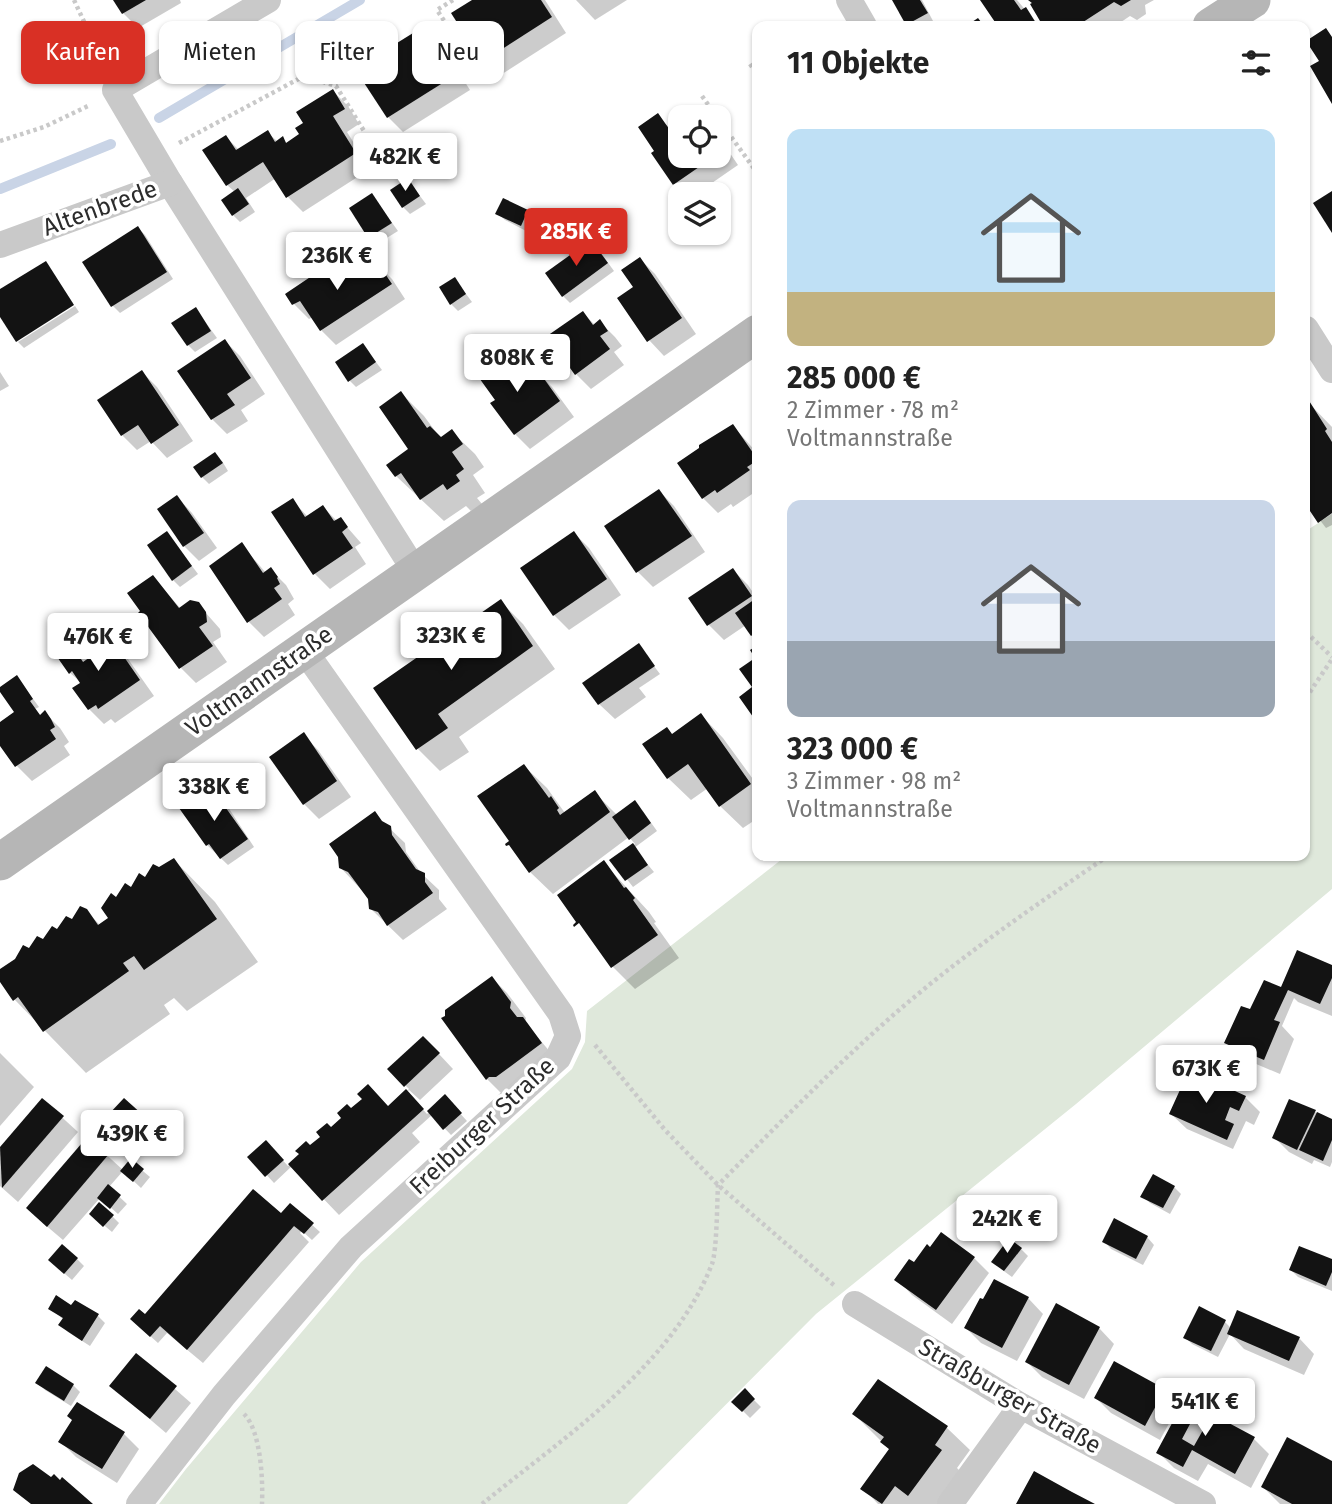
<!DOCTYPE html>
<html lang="de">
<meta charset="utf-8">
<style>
body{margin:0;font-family:"Fira Sans",sans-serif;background:#f6f6f6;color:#222;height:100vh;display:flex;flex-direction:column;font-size:26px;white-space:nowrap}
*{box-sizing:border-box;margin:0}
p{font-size:23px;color:#767676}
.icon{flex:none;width:38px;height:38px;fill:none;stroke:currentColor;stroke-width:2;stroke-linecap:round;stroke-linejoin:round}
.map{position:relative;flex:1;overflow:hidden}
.details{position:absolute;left:752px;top:21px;width:558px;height:840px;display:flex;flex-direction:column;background:#fff;border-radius:14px;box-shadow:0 2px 5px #0004}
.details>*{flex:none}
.guide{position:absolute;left:21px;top:21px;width:626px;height:63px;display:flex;gap:14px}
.controls{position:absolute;left:668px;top:105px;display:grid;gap:14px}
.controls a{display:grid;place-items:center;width:63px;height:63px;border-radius:14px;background:#fff;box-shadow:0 2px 5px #0004;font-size:35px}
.price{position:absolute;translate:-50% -60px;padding:0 16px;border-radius:7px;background:#fff;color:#222;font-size:23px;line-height:46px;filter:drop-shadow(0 2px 4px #0008)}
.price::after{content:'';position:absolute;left:50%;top:42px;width:21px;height:16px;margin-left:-10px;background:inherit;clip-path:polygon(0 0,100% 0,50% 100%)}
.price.on{background:#d93025;color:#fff}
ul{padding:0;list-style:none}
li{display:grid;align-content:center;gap:14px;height:371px;padding:0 35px}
li span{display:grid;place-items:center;height:217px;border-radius:14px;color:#555}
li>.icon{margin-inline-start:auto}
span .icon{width:126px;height:126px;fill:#fffc;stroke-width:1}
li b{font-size:30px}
h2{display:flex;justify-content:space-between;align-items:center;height:84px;padding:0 35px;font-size:30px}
.pill{padding:0 24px;border-radius:14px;background:#fff;box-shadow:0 2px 5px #0004;font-size:24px;line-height:63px}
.pill.on{background:#d93025;color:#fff}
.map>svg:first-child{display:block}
.green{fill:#dfe8db}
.shadow{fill:#0003}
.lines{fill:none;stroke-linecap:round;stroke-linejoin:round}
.stream{stroke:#c9d4e6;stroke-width:10}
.building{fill:#131313}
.path{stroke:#c9c9c9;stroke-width:4.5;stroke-dasharray:3.5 3.5;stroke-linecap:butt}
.street{stroke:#c9c9c9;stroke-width:26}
.secondary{stroke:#b6b6b6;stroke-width:37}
.labels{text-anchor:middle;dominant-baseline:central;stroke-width:7;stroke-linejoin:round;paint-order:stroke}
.street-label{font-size:24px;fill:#2c2c2c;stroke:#fff}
</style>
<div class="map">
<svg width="1332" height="1504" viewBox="0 0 1332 1504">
<rect width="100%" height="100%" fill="#fff"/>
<polygon class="green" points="1332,514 1332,889 1076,1104 816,1314 627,1504 159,1504 186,1469 361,1262 572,1069 585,1042 587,1011 786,856 1306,856 1306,531"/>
<g class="shadow">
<polygon points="115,0 180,0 181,3 138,28 123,13"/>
<polygon points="475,0 545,0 566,33 499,76 484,61 453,14"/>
<polygon points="576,0 627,0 595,20"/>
<polygon points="894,0 922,0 933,21 923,26 910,26"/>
<polygon points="982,0 1017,0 1038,25 1040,23 1043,26 1000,26"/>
<polygon points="1029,0 1154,0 1145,5 1146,14 1137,20 1130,16 1115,26 1048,26"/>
<polygon points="425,28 440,43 470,90 403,132 388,117 358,70"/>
<polygon points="333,91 348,106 359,124 347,132 370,169 303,212 288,197 276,178 246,198 255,212 240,222 233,215 235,192 227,185 226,137 239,150 267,132 278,142 282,139 288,144 302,135"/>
<polygon points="658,116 677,136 681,156 719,156 719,137 738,165 696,194 685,194 674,184 656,151"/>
<polygon points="408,180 426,204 410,214 403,207"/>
<polygon points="372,195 398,231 377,244 351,209"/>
<polygon points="527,212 534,219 528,232 505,220 497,213"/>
<polygon points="138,228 145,235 173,279 120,313 113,306"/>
<polygon points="598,249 614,271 570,303 563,296"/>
<polygon points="339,259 356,277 377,264 392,279 405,299 336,345 321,330 313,317 309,319 294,304"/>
<polygon points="640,259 655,274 696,334 664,356 649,340 635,288"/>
<polygon points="46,263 73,303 16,339 0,314 0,291"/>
<polygon points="455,279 472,302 458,311 451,304"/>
<polygon points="75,306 79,312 24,348 18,342"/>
<polygon points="196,309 217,338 195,352 188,345"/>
<polygon points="583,313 595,325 600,322 615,337 622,346 614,352 624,365 591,389 576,374"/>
<polygon points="225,341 240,356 265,394 241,410 248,421 227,434 212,419 180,371"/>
<polygon points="363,345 382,370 356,387 349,380"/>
<polygon points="506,356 526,379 537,372 552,387 574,417 530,449 515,434 497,400"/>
<polygon points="0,372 9,386 0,391"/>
<polygon points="142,372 157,387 193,441 167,458 151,441 137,450 122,435 99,401"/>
<polygon points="401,393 424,416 441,439 452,432 475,454 484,467 473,475 485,493 477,498 482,504 471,511 466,506 444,521 396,476 411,450"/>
<polygon points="1306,400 1332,427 1332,525 1326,528 1306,502"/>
<polygon points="733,426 758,454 758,490 733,507 731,504 718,513 703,498"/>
<polygon points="222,461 228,471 209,484 202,477"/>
<polygon points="659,491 674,506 705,552 653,587 638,572 607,527"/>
<polygon points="177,497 192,513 217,548 199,561 184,546"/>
<polygon points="292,500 308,517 323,507 337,521 340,519 361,543 355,547 366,564 330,589 315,574"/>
<polygon points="167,533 198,574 180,587 173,580"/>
<polygon points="574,533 589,548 621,595 569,630 554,615"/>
<polygon points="241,544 266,573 271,570 286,585 294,599 288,604 295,615 264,637 249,622 211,566"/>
<polygon points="733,570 748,585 758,600 758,640 746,625 724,640 709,625 691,598"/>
<polygon points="153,577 181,609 198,604 220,629 221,637 213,642 227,662 196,683 181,668 141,613"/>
<polygon points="501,602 523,624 555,669 459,737 469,752 440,771 418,749"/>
<polygon points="68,642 84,663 113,644 128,659 154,696 115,723 111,719 104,724 89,709 82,683 70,673 55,651"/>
<polygon points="638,645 660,674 639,688 646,697 615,719 599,704 584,683"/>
<polygon points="17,677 39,707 35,709 41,716 45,713 60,728 69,742 64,746 70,755 32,781 17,766 0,743 0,724 16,713"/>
<polygon points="701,715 723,738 758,786 758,818 743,828 720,806 708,788 691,800 668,778 673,735"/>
<polygon points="303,735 318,750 351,797 319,819 304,804"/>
<polygon points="524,766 547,788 565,813 595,793 617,815 642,810 657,831 634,848 654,872 633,887 612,860 635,844 629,837 553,894 530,872"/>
<polygon points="211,789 226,804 254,847 228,865 207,845"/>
<polygon points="386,825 405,843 406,852 421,873 439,890 439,899 447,909 403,940 370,908 370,899 340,867"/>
<polygon points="174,860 215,902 258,962 187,1011 174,998 164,1005 170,1014 86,1073 15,1000 0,979 0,971 86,911 100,925 110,918 117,899"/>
<polygon points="604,863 649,912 656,922 654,923 679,958 635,989 613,967"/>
<polygon points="1332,967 1332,1016 1298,1002 1294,998 1282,1026 1294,1039 1280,1074 1242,1058 1227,1042 1259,1015 1265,982 1288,992 1283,987"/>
<polygon points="492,978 507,993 526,1018 525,1022 556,1059 502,1094 487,1079"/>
<polygon points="0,1053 34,1087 0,1126"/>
<polygon points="438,1053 453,1069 420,1100 409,1090 407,1092 427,1114 445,1097 467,1121 451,1135 432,1115 412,1133 420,1142 339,1215 292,1166 274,1183 250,1157 266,1142 288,1166 351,1110 389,1108 409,1089 389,1069"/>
<polygon points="1245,1097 1260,1112 1254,1125 1246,1121 1233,1149 1187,1129 1171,1114"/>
<polygon points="43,1100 78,1132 18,1202 0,1186 0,1150"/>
<polygon points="124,1101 159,1133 147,1145 119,1121"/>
<polygon points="1315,1112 1332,1121 1332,1162 1330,1167 1314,1160 1312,1164 1289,1152 1274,1137"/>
<polygon points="88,1138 123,1170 131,1161 150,1177 141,1188 123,1171 109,1187 127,1204 118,1214 100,1198 63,1240 43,1223"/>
<polygon points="1174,1187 1181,1194 1170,1214 1150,1203 1143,1196"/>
<polygon points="290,1205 320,1232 312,1240 302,1231 300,1233 309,1242 203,1363 167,1333 158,1343 139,1326 146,1316 281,1216"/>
<polygon points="112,1216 119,1223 112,1232 99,1221"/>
<polygon points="1147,1237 1154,1245 1143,1265 1111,1249 1104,1241"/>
<polygon points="1021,1249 1028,1256 1012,1277 1001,1269"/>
<polygon points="974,1258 989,1273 952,1324 912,1295 897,1279 914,1265"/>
<polygon points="77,1259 84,1266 72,1280 57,1267"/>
<polygon points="1332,1261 1332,1291 1298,1277 1291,1270"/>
<polygon points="1028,1298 1043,1314 1017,1361 981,1343 966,1328"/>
<polygon points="50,1308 72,1308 98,1316 105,1323 90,1346 68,1332 61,1325 64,1320"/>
<polygon points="1200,1308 1225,1322 1231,1328 1299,1338 1314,1354 1304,1375 1244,1349 1230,1334 1218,1357 1192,1344 1185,1337"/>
<polygon points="1099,1328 1114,1344 1084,1399 1042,1377 1027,1362"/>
<polygon points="136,1355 191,1403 166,1433 111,1386"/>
<polygon points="878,1381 947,1428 970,1450 957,1468 963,1474 942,1504 878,1504 863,1488 890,1450 854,1414"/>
<polygon points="38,1383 73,1385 80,1392 71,1406 45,1390"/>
<polygon points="1192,1389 1205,1396 1220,1411 1216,1419 1254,1439 1269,1454 1251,1488 1208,1464 1198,1481 1174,1468 1158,1452"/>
<polygon points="1164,1390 1179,1405 1160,1440 1111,1413 1096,1398"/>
<polygon points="745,1391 761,1407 750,1418 734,1402"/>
<polygon points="74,1421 124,1434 139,1449 117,1483 76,1457 61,1442"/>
<polygon points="1332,1463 1332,1504 1280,1504 1263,1487"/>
</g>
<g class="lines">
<g class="stream">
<polyline points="159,118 360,0"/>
<polyline points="0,189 111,144"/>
</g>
</g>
<g class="building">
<polygon points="113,0 146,0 122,14"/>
<polygon points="472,0 541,0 552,17 482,62 451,13"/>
<polygon points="892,0 920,0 928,13 906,25"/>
<polygon points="980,0 1014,0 1021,10 1026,7 1036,23 1040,21 1030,4 1032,3 1028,0 1131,0 1121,6 1114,2 1077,26 1007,26 1003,21 997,25"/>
<polygon points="978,18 984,26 966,26"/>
<polygon points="426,25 457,74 387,118 355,69"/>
<polygon points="1326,28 1332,37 1332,104 1310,66 1319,61 1306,41"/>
<polygon points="333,89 345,109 333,116 356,153 286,198 263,162 226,186 202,150 226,135 236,150 268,130 275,142 283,136 286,143 299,134 295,128 303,123 296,112"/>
<polygon points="658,113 674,136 681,132 681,156 715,156 673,185 651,153 654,151 638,127"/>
<polygon points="408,178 420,196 402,208 390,190"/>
<polygon points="238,188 249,204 232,216 221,200"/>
<polygon points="1332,191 1332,233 1313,203"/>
<polygon points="372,193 392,223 368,238 349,208"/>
<polygon points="503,198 528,210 521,226 495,214"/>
<polygon points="138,226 167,272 111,307 82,262"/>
<polygon points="591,240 608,263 562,297 545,273"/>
<polygon points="340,257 353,277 377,262 392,284 320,331 300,301 292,305 285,294"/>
<polygon points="640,257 682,318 647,342 617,298 633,287 621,270"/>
<polygon points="46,261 74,305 16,342 0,317 0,289"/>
<polygon points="455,277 466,294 450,305 439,287"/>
<polygon points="196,307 211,331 187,346 171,323"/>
<polygon points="583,311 593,325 600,319 608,331 600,336 610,349 575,375 547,336"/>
<polygon points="225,339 251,378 227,394 235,405 211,420 177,371"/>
<polygon points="363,343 376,362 348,382 335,362"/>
<polygon points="506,354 524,379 537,369 560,401 514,435 490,403 495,400 477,375"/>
<polygon points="142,370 179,425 151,444 138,425 121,436 97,400"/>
<polygon points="401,391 427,428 430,426 441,437 452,429 463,444 452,452 464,469 456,475 460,481 447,490 443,484 420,500 401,473 395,477 386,465 408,449 379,407"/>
<polygon points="1306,396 1327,429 1325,431 1332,442 1332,513 1318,523 1306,505"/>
<polygon points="733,424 758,460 747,467 750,470 717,493 715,490 702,499 677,463 699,448 699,445"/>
<polygon points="215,452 223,463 201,478 193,467"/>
<polygon points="659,489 692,536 636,573 604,526"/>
<polygon points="177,495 204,533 183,547 157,509"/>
<polygon points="293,498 305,517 323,505 334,521 341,517 348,527 342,532 353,548 313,575 271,512"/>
<polygon points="167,531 192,566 172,581 147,545"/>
<polygon points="574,531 607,579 553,616 520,568"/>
<polygon points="242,542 263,573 271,567 278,577 277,578 280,584 274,588 282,599 247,623 209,566"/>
<polygon points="733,568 752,596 707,626 688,598"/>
<polygon points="153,575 179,608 190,600 199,602 206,612 207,622 199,627 213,646 179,669 138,613 140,611 127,593"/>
<polygon points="501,599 533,646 438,714 448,728 416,750 373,688"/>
<polygon points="755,599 758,603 758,631 751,636 735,613"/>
<polygon points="68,640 83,662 96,653 93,649 104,641 107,646 113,641 140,680 98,709 96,705 88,710 72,688 80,683 72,671 69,674 53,651"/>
<polygon points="639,643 655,666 598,705 582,683"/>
<polygon points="758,645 758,724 739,697 752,687 739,669 755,658 750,650"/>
<polygon points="17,675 33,699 30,701 40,715 45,710 51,719 55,727 50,730 56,739 15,767 0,746 0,722 14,712 0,692 0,687"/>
<polygon points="701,713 751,784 719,807 688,764 667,779 642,744 667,727 672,734"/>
<polygon points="304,732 337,781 303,805 269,757"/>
<polygon points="524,764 549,798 551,796 559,808 557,810 560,815 595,790 610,812 529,873 509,845 506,846 505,844 509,841 477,796"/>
<polygon points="211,787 248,839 220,859 209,844 206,846 179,808"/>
<polygon points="635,800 651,823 629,840 612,817"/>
<polygon points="375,811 382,821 391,826 392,835 416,869 425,873 425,882 433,893 387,926 378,912 369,909 368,899 348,872 339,868 338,857 329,844"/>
<polygon points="633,843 648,865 625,881 609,860"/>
<polygon points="174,858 217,919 144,970 134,956 123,963 129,971 43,1032 18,997 13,1001 0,982 0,969 15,959 23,945 29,948 37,936 43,939 52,926 57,929 66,916 72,919 80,906 87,909 98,925 108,918 101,908 111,893 116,897 125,883 131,887 139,873 145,877 153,864 159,867"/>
<polygon points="604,860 624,888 626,887 635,898 633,900 658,935 611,968 579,923 574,927 573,925 576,922 557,895"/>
<polygon points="1297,950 1332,965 1332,978 1320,1004 1288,990 1274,1020 1280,1022 1264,1060 1224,1043 1241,1006 1250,1009 1264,980 1281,987"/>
<polygon points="492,976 511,1002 510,1008 517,1017 523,1017 542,1043 496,1077 489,1077 486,1080 441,1018 445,1016 445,1010"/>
<polygon points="423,1036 440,1053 404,1087 387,1069"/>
<polygon points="1189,1070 1246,1096 1239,1111 1230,1107 1225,1120 1234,1124 1227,1140 1169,1114"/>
<polygon points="368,1084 388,1106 406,1089 424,1109 322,1201 288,1164 299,1154 295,1151 306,1141 310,1145 320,1137 316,1132 327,1123 331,1127 341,1118 337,1113 347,1104 351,1108 362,1099 357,1094"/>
<polygon points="445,1094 462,1113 443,1130 427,1111"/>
<polygon points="42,1098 64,1116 2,1188 0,1147"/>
<polygon points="124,1098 153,1124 139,1140 109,1114"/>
<polygon points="1289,1099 1316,1110 1297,1150 1272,1138"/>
<polygon points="1317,1112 1332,1119 1332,1140 1323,1161 1299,1150"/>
<polygon points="88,1136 109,1154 47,1227 26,1208"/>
<polygon points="266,1140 284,1160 265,1177 247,1157"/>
<polygon points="131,1158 144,1169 133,1182 120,1171"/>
<polygon points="1153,1174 1175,1186 1163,1208 1140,1197"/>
<polygon points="108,1184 121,1195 110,1209 97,1198"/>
<polygon points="253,1189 281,1213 290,1203 314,1223 304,1234 294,1226 187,1350 160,1326 150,1337 130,1319 139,1309 145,1314"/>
<polygon points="99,1202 114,1215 103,1227 89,1214"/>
<polygon points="1114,1218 1148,1236 1136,1259 1102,1242"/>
<polygon points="941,1232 975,1257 936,1310 894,1280 909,1259 914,1262 927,1244 930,1247"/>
<polygon points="1009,1238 1022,1248 1004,1271 991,1262"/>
<polygon points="62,1244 78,1258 64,1274 48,1260"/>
<polygon points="1299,1246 1332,1259 1332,1272 1326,1286 1289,1270"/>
<polygon points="994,1279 1029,1297 1002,1348 964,1328 980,1298 983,1299"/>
<polygon points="56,1295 71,1305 75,1300 99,1314 82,1341 58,1325 63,1318 48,1309"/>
<polygon points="1056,1303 1100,1327 1069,1385 1025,1362"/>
<polygon points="1199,1306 1226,1320 1211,1351 1183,1338"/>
<polygon points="1237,1310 1300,1337 1289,1361 1227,1334"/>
<polygon points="136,1353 177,1386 150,1419 109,1386"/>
<polygon points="1114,1361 1165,1389 1145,1426 1094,1398"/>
<polygon points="46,1366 74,1384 64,1401 35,1383"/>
<polygon points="878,1379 948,1426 935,1445 942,1450 908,1496 895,1486 882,1504 860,1489 889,1449 880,1442 884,1437 852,1414"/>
<polygon points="1192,1386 1206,1394 1182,1439 1194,1446 1212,1414 1255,1437 1235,1474 1192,1450 1183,1467 1156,1453"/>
<polygon points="745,1388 755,1399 742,1412 731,1402"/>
<polygon points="77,1402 125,1432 102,1469 58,1442 72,1420 67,1416"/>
<polygon points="1287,1437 1332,1461 1332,1504 1292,1504 1261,1487"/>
<polygon points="33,1464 51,1477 54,1474 60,1480 62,1477 93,1504 31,1504 13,1490 19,1473"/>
<polygon points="1034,1471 1072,1492 1095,1504 1016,1504"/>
</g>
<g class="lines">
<g class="path">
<polyline points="74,0 104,65"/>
<polyline points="453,0 437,10 470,60"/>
<polyline points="750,64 758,75"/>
<polyline points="702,96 717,117"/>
<polyline points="719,120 758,174"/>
<polyline points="0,141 44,127 90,105"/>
<polyline points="179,143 304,76 336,86 364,131 364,168"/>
<polyline points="1306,632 1332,657"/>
<polyline points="1306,698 1332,659"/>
<polyline points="595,1045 665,1130 718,1185 835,1286"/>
<path d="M244,1414C261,1431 263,1480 262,1504"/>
<path d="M482,1504C564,1437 672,1367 712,1264C717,1250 717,1203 718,1185C772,1131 825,1076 882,1025C952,962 1030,909 1108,856"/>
</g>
<g class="street">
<polyline points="268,0 115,90 170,183 415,571"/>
<polyline points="849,0 864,26"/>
<polyline points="0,245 170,183"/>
<polyline points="1306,329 1332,370"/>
<polyline points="855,1304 1021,1406 1203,1504"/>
<polyline points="139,1504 224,1395 351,1247 558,1058 568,1036 561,1014 304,650"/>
<polyline points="950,1504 1021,1406"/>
</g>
<g class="secondary">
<polyline points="1211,26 1252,0"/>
<polyline points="0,862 758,333"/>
</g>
</g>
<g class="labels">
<g class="street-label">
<text transform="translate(100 208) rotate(-20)">Altenbrede</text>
<text transform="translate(259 681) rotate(-35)">Voltmannstraße</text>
<text transform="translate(482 1126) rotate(-43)">Freiburger Straße</text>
<text transform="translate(1010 1396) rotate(30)">Straßburger Straße</text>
</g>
</g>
</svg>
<div class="controls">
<a><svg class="icon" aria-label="locate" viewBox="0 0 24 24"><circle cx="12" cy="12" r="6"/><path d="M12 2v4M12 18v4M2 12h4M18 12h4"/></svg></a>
<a><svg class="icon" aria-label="layers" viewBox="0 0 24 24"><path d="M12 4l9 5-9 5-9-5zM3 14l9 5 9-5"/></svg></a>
</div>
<b class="price" style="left:405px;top:193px">482K €</b>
<b class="price on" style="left:576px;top:268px">285K €</b>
<b class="price" style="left:337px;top:292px">236K €</b>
<b class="price" style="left:517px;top:394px">808K €</b>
<b class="price" style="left:451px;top:672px">323K €</b>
<b class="price" style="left:98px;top:673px">476K €</b>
<b class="price" style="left:214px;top:823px">338K €</b>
<b class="price" style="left:1206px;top:1105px">673K €</b>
<b class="price" style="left:132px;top:1170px">439K €</b>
<b class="price" style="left:1007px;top:1255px">242K €</b>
<b class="price" style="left:1205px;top:1438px">541K €</b>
<div class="guide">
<a class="pill on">Kaufen</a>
<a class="pill">Mieten</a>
<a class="pill">Filter</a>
<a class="pill">Neu</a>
</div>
<section class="details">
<h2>11 Objekte<svg class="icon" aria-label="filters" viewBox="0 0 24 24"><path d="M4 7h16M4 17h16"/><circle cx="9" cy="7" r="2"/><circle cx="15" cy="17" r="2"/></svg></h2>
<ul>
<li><span style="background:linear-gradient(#bfe0f5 75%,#c2b280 0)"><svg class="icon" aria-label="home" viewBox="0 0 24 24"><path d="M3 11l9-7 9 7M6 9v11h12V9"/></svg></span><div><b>285 000 €</b><p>2 Zimmer · 78 m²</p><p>Voltmannstraße</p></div></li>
<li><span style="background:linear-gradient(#c9d6e8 65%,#9aa5b1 0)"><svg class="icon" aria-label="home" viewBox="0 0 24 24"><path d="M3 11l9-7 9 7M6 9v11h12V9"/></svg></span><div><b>323 000 €</b><p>3 Zimmer · 98 m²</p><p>Voltmannstraße</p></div></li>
</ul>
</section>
</div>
